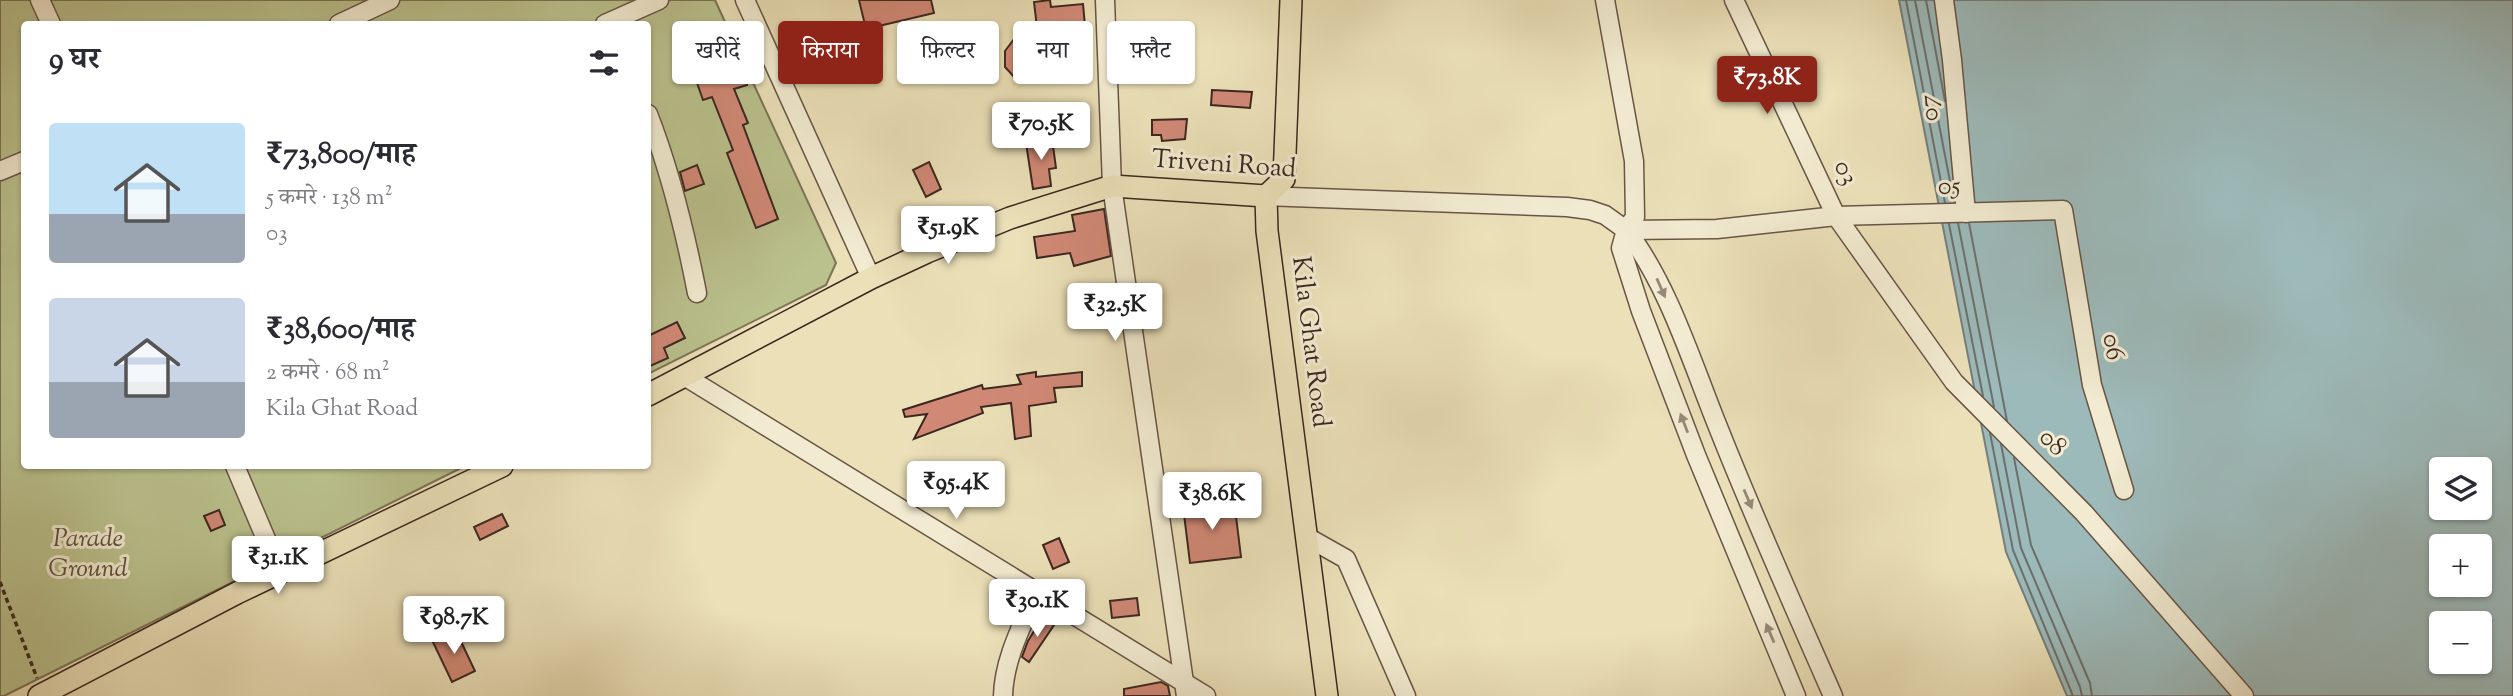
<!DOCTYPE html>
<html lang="hi">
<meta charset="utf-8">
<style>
body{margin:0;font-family:"Sorts Mill Goudy","Noto Serif Devanagari",serif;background:#f7f7f7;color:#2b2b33;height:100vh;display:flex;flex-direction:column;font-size:26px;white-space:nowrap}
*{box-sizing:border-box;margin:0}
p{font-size:23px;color:#7c7c81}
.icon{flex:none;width:38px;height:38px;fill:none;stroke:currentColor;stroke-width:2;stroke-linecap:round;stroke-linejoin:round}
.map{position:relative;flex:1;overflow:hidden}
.panel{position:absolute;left:21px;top:21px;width:630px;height:448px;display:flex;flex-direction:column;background:#fff;border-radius:7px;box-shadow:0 2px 5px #0004}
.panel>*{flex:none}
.top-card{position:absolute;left:672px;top:21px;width:665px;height:63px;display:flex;gap:14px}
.tools{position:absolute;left:2429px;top:457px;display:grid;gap:14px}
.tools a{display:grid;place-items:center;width:63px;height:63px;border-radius:7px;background:#fff;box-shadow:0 2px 5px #0004;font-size:35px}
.price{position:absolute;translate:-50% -60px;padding:0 16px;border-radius:7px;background:#fff;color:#222;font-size:23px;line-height:46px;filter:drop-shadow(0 2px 4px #0008)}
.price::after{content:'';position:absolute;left:50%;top:42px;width:21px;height:16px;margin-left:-10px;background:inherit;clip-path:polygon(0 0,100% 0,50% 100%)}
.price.current{background:#8f2418;color:#fff}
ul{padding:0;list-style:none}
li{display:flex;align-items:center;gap:21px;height:175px;padding:0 28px}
li span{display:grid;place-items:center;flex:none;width:196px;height:140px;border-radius:7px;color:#555}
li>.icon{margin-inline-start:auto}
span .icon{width:84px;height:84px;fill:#fffc;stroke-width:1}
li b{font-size:30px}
h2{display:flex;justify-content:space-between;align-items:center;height:84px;padding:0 28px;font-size:30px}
.chip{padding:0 24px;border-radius:7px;background:#fff;box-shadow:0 2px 5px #0004;font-size:24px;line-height:63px}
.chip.current{background:#8f2418;color:#fff}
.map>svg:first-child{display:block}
.green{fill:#bac18d;stroke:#7b7456;stroke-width:2}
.water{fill:#9dbaba;stroke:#767f7c;stroke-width:2;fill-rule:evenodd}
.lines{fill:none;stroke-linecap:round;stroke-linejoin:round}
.shore{stroke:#6c706d;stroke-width:2}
.building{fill:#d18976;stroke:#3c2720;stroke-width:2}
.minor-casing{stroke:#685546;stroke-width:21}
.major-casing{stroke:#3c2720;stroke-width:24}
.path{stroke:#3c2720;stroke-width:3.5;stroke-dasharray:5 3.5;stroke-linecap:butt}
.minor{stroke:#f2ebd1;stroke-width:18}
.major{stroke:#ebe0b8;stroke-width:21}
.oneway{fill:#978978}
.labels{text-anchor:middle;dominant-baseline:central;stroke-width:6;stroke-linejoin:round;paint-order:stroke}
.street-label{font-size:26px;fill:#3c2720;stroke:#f2ebd1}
.park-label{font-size:26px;font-style:italic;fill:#5c4e3b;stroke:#f2ebd1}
</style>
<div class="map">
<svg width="2513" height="696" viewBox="0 0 2513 696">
<rect width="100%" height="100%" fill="#ebe0b8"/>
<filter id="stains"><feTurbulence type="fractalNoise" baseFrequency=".00286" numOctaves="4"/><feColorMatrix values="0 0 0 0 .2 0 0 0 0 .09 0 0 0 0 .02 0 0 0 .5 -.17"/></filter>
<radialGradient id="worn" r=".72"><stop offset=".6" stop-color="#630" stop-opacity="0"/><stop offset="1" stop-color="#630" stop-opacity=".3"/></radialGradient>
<polygon class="green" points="0,0 715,0 836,263 826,285 648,374 648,24 24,24 24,466 465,466 4,696 0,696"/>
<path class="water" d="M1899,0H2513V696H2067L2006,552ZM2441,469H2480V508H2441ZM2441,546H2480V584H2441ZM2441,623H2480V662H2441Z"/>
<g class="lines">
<g class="shore">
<polyline points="1906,0 1945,203"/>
<polyline points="1915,0 1954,202"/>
<polyline points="1926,0 1945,101"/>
<polyline points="1958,223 1994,407"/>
<polyline points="1969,223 2007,421"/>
<polyline points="1949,224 1983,396"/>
<polyline points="1990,433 2013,550 2073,696"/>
<polyline points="2001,444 2021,548 2080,687 2082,696"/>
<polyline points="2014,458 2031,545 2090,683 2092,696"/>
</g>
</g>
<g class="building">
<polygon points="859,0 931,0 934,13 866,29"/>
<polygon points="1050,0 1051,7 1083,4 1089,70 1066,72 1064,45 1043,74 1037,78 1023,81 1015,78 1005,67 1005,51 1014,39 1022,36 1038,36 1034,2"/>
<polygon points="741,65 747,85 734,89 748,123 743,125 778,219 756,228 727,153 733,150 712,97 703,100 696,80"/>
<polygon points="1212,90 1252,92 1250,108 1211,105"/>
<polygon points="1187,119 1185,139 1162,141 1161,135 1152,135 1152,120"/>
<polygon points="1052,139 1056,168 1049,169 1051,186 1033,189 1026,143"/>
<polygon points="929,162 941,189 926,197 913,170"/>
<polygon points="697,165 704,184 685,191 680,172"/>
<polygon points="1104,209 1111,256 1074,266 1070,253 1037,258 1034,237 1075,231 1072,215"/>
<polygon points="677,322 685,338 664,348 668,358 648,367 648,336"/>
<polygon points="1036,372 1036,377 1082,372 1082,386 1054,388 1056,402 1029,406 1031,436 1015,439 1011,403 981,407 983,413 914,439 927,414 905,417 903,410 982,385 983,389 1021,384 1017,375"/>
<polygon points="1234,500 1241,557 1190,563 1183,506"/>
<polygon points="219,510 225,525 211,531 204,516"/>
<polygon points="502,514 508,526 480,540 474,527"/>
<polygon points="1059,538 1069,562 1053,569 1043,545"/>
<polygon points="1137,598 1139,615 1112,618 1110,601"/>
<polygon points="1042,618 1054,625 1029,662 1022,657 1028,641"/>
<polygon points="455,629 475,671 452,682 432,640"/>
<polygon points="1161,682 1168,686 1170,696 1124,696 1124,689"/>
</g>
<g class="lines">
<defs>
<g id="minor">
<polyline points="40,0 51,24"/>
<polyline points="745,0 871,278"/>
<polyline points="1105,0 1112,186 1186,696"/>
<polyline points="1605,0 1634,161 1635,217 1626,230 1621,248 1641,311 1696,455 1796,696"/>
<polyline points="1734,0 1836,216 1954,382 2084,513 2244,696"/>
<polyline points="1944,0 1952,60 1966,213"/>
<polyline points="339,24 390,0"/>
<polyline points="605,24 659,0"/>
<path d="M648,114C671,173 685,231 697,293"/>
<polyline points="0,171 24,161"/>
<polyline points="1266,196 1567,207 1590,210 1605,215 1626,230 1717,229 1836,216 2063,210 2092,385 2124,490"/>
<path d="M1626,230C1668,284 1692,363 1718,427C1754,518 1794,607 1833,696"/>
<polyline points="686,377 1206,696"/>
<polyline points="235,466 280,572"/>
<polyline points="1307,537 1346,559 1406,696"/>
<path d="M1003,696C1004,659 1022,626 1036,593"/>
</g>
<g id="major">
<polyline points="1291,0 1284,179 1266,196 1267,231 1327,696"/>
<polyline points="648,395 871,278 927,252 1010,218 1112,186 1266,196"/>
<polyline points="39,696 237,593 502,466"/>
</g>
</defs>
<use href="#minor" class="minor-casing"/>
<use href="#major" class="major-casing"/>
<polyline class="path" points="0,582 37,678"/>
<use href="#minor" class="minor"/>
<use href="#major" class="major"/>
</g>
<defs><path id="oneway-solid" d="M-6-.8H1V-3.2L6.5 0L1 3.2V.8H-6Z" transform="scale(1.75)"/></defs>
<g class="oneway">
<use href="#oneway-solid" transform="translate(1661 288) rotate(66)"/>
<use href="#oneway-solid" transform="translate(1684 423) rotate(-111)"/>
<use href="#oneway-solid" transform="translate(1748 499) rotate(67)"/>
<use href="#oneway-solid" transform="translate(1770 633) rotate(-113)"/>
</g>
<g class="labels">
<g class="street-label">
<text transform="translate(1930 108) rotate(-95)">07</text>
<text transform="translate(1224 165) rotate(4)">Triveni Road</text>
<text transform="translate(1845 173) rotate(65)">03</text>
<text transform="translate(1949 187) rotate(-2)">05</text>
<text transform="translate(1310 342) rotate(83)">Kila Ghat Road</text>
<text transform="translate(2112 347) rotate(80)">06</text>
<text transform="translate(2052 443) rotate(45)">08</text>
</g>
<g class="park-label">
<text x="88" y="539">Parade<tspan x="88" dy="30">Ground</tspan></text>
</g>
</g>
<rect width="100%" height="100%" filter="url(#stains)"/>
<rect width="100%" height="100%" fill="url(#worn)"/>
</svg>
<div class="tools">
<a><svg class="icon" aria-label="layers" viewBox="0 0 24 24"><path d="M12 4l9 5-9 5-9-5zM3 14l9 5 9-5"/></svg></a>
<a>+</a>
<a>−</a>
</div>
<b class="price current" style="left:1767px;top:116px">₹73.8K</b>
<b class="price" style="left:1041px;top:162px">₹70.5K</b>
<b class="price" style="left:948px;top:266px">₹51.9K</b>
<b class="price" style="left:1115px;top:343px">₹32.5K</b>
<b class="price" style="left:956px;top:521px">₹95.4K</b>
<b class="price" style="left:1212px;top:532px">₹38.6K</b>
<b class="price" style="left:278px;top:596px">₹31.1K</b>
<b class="price" style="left:1037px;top:639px">₹30.1K</b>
<b class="price" style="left:454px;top:656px">₹98.7K</b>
<div class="top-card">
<a class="chip">खरीदें</a>
<a class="chip current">किराया</a>
<a class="chip">फ़िल्टर</a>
<a class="chip">नया</a>
<a class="chip">फ़्लैट</a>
</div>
<section class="panel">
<h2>9 घर<svg class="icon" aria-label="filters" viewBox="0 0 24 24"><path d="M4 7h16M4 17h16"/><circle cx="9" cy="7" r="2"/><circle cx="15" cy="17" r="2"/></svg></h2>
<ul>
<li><span style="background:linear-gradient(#bfe0f5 65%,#9aa5b1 0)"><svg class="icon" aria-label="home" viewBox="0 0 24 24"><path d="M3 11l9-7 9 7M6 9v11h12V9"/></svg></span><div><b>₹73,800/माह</b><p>5 कमरे · 138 m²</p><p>03</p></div></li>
<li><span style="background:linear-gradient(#c9d6e8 60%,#9aa5b1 0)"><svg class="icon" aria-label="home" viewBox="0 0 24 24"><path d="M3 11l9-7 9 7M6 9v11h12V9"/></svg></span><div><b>₹38,600/माह</b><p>2 कमरे · 68 m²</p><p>Kila Ghat Road</p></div></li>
</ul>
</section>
</div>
